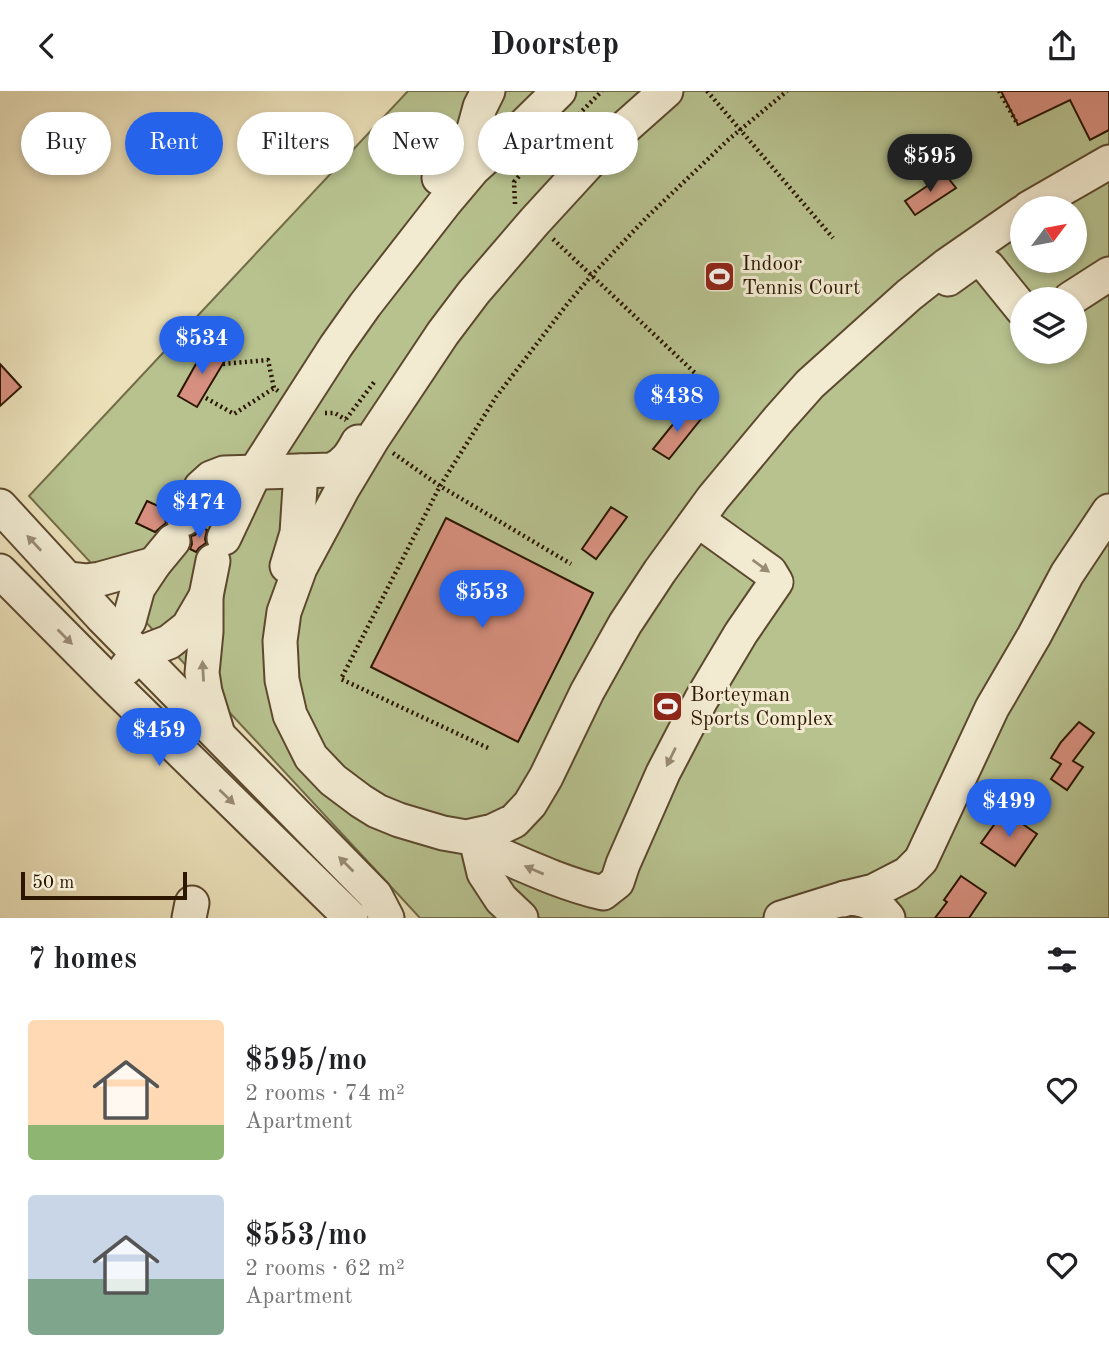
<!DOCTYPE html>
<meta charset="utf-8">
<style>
body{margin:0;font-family:"Old Standard TT",serif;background:#f6f6f6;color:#202124;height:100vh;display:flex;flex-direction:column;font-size:26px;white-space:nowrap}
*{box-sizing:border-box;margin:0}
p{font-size:23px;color:#757577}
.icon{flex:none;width:38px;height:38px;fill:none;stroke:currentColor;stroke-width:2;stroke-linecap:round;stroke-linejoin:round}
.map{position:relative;height:827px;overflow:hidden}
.sheet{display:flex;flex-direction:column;background:#fff;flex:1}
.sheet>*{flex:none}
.hud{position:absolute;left:21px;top:21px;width:700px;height:63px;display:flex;gap:14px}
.needle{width:46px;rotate:58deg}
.controls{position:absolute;left:1010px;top:105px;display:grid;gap:14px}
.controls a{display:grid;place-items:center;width:77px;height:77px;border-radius:50%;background:#fff;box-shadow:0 4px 10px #0003;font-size:35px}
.scale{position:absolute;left:21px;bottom:18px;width:166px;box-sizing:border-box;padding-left:7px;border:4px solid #2c1600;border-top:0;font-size:19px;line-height:24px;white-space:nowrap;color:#2c1600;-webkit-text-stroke:5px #f2ebd2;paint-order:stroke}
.price{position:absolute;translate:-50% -60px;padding:0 16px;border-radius:24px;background:#2563eb;color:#fff;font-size:23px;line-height:46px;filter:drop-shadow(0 2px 4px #0008)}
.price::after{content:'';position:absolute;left:50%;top:42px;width:21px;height:16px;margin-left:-10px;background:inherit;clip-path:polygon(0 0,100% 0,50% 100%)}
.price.active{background:#222;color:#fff}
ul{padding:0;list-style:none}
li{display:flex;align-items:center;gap:21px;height:175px;padding:0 28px}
li span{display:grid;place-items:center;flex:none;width:196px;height:140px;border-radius:7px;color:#555}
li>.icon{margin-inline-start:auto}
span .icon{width:84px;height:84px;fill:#fffc;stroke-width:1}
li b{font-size:30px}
h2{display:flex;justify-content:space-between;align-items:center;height:84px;padding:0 28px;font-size:30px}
.tag{padding:0 24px;border-radius:32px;background:#fff;box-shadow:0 4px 10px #0003;font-size:24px;line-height:63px}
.tag.active{background:#2563eb;color:#fff}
header{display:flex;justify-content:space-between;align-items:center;height:91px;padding:0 28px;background:#fff;font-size:32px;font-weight:600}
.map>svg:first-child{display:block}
.green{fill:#b7c28f;stroke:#726c48;stroke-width:2;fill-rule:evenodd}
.building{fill:#d7907f;stroke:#2c1600;stroke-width:2}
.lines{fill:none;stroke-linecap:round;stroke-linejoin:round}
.minor-casing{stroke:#5c482e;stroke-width:37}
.path{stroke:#2c1600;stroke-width:4.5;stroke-dasharray:2 3.5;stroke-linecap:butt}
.minor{stroke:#f2ebd2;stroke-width:33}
.oneway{fill:#998b74}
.labels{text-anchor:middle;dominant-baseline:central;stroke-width:6;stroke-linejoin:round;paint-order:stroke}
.poi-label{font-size:21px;fill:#2c1600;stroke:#f2ebd2;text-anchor:start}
</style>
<header><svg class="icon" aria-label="back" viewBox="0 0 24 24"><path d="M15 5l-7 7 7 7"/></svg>Doorstep<svg class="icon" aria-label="share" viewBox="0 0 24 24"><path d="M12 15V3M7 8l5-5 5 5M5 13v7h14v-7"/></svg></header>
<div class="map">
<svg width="1109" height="827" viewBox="0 0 1109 827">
<rect width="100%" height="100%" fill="#ebe0b9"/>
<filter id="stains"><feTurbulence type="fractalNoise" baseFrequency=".00286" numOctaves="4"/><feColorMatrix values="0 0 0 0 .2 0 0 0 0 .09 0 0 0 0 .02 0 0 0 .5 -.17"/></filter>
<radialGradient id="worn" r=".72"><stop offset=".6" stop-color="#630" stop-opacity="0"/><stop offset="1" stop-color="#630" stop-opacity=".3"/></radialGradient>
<path class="green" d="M408,0H1109V827H420L29,405ZM1022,117H1074V170H1022ZM1022,208H1074V261H1022Z"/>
<g class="building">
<polygon points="1001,0 1109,0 1109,39 1090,49 1070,9 1018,34"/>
<polygon points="945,83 956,97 915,124 905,110"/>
<polygon points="206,255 227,266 197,316 178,305"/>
<polygon points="0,273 21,296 0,315"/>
<polygon points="686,317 701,328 669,368 653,358"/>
<polygon points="147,410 167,419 165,428 166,432 155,441 136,432"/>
<polygon points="611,416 627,426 596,468 582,458"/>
<polygon points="446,427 593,502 518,651 371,576"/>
<polygon points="201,436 207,439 205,448 206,452 199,457 196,461 190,458 192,453 191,445 195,444"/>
<polygon points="1079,631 1094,642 1073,670 1083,676 1067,699 1051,688 1061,673 1051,667 1061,651"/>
<polygon points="1004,720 1037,743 1015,775 981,752"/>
<polygon points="961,785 986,802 969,827 935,827 947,811 944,809"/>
</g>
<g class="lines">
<defs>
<g id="minor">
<polyline points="666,0 603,56 535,130 474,201 443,242 373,347 343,397 300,477 284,521 280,550 282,589 290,624 311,666 333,689 361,710 377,720 399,729 443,742 466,746 493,740 514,730 530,713 546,686 587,601 625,533 660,480 713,407 778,329 810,293 909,204 947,174 1022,122"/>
<polyline points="439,87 467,53 474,38 480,16 488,0"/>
<polyline points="1029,117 1109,71"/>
<polyline points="948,188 973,170 977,168 988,176 1022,218"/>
<polyline points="1070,208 1109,183"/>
<polyline points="0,415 103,527 375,804 387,827"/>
<path d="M184,428L201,396L211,387L224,382L332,379C346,372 351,364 358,351"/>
<polyline points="224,447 255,381 336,255 365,214 446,110 473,78 494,59 505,53 559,0"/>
<polyline points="213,470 206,505 206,541 202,582 205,601 217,640"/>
<polyline points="287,475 297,442 301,380"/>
<polyline points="0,480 112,593 351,827"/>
<polyline points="68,488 86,490 100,488 154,473"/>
<polyline points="129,530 138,497 154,473 173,450"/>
<polyline points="126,577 138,563 169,551 188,536 206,505"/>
<path d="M491,760C528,776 564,793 603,802L617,791L623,773L663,682L701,609L741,542L776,491L770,481L706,435"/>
<polyline points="479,761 484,782 501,808 521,827"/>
<path d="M843,809L845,807C864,807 876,812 888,827"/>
<polyline points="189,827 192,812"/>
<polyline points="781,827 845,807 874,800 907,783 921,769 992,617 1034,545 1067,483 1109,420"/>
</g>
</defs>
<use href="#minor" class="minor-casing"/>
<g class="path">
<polyline points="707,0 833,147"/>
<polyline points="999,0 1018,34"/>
<polyline points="515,113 514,91 533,69 602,0"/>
<polyline points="553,148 695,282"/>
<polyline points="223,273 268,269 274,297 278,300"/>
<polyline points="206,307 234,323 274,297"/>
<polyline points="325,322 335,322 346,329"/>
<polyline points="346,328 375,290"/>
<polyline points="393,362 440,395 571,473"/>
<polyline points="488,657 341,588 440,395 496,306 568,212 592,184 647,126 728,49 787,0"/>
</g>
<use href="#minor" class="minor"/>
</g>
<defs><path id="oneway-solid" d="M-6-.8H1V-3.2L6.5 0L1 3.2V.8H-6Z" transform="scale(1.75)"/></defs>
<g class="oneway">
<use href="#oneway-solid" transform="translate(34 452) rotate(-133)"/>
<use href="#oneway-solid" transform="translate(761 475) rotate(36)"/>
<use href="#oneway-solid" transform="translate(65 546) rotate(45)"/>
<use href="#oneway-solid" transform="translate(203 580) rotate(-93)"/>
<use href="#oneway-solid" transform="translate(671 666) rotate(116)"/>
<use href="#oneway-solid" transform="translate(227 706) rotate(44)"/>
<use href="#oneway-solid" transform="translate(346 773) rotate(-135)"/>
<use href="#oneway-solid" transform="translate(534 779) rotate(-157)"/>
</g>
<defs>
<symbol id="stadium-square" viewBox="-11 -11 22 22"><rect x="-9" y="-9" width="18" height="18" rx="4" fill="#8f2418" stroke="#f2ebd2"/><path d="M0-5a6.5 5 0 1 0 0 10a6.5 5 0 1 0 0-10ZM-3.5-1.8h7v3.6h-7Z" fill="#fff"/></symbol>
</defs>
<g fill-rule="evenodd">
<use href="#stadium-square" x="702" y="168" width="35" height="35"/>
<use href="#stadium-square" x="650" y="598" width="35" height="35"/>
</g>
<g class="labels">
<g class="poi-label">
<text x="742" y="173">Indoor<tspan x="742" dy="24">Tennis Court</tspan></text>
<text x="690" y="604">Borteyman<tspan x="690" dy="24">Sports Complex</tspan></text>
</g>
</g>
<rect width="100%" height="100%" filter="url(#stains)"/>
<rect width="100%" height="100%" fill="url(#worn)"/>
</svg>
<div class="controls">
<a><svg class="needle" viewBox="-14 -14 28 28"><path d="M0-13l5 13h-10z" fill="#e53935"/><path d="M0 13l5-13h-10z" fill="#757577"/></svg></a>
<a><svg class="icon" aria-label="layers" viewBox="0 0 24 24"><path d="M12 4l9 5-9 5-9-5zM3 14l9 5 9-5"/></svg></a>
</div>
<div class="scale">50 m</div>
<b class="price active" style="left:930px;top:103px">$595</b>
<b class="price" style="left:202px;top:285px">$534</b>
<b class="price" style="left:677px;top:343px">$438</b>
<b class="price" style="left:199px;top:449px">$474</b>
<b class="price" style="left:482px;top:539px">$553</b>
<b class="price" style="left:159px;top:677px">$459</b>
<b class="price" style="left:1009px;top:748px">$499</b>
<div class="hud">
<a class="tag">Buy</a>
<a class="tag active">Rent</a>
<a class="tag">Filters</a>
<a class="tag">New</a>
<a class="tag">Apartment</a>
</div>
</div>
<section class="sheet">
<h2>7 homes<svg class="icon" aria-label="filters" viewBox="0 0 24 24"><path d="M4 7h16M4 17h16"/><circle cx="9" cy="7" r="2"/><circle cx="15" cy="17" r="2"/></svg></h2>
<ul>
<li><span style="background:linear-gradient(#ffd9b3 75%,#8fb573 0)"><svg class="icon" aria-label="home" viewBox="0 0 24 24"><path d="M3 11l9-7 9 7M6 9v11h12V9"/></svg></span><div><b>$595/mo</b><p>2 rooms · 74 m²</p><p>Apartment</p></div><svg class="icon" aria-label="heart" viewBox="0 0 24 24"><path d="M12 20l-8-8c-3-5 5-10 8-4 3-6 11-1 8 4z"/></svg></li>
<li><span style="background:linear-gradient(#c9d6e8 60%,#7fa58c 0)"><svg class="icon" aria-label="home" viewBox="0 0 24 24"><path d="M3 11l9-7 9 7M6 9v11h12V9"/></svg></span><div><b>$553/mo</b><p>2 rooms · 62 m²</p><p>Apartment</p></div><svg class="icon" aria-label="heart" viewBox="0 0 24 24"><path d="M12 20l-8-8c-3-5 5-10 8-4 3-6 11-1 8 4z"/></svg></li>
</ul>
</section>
